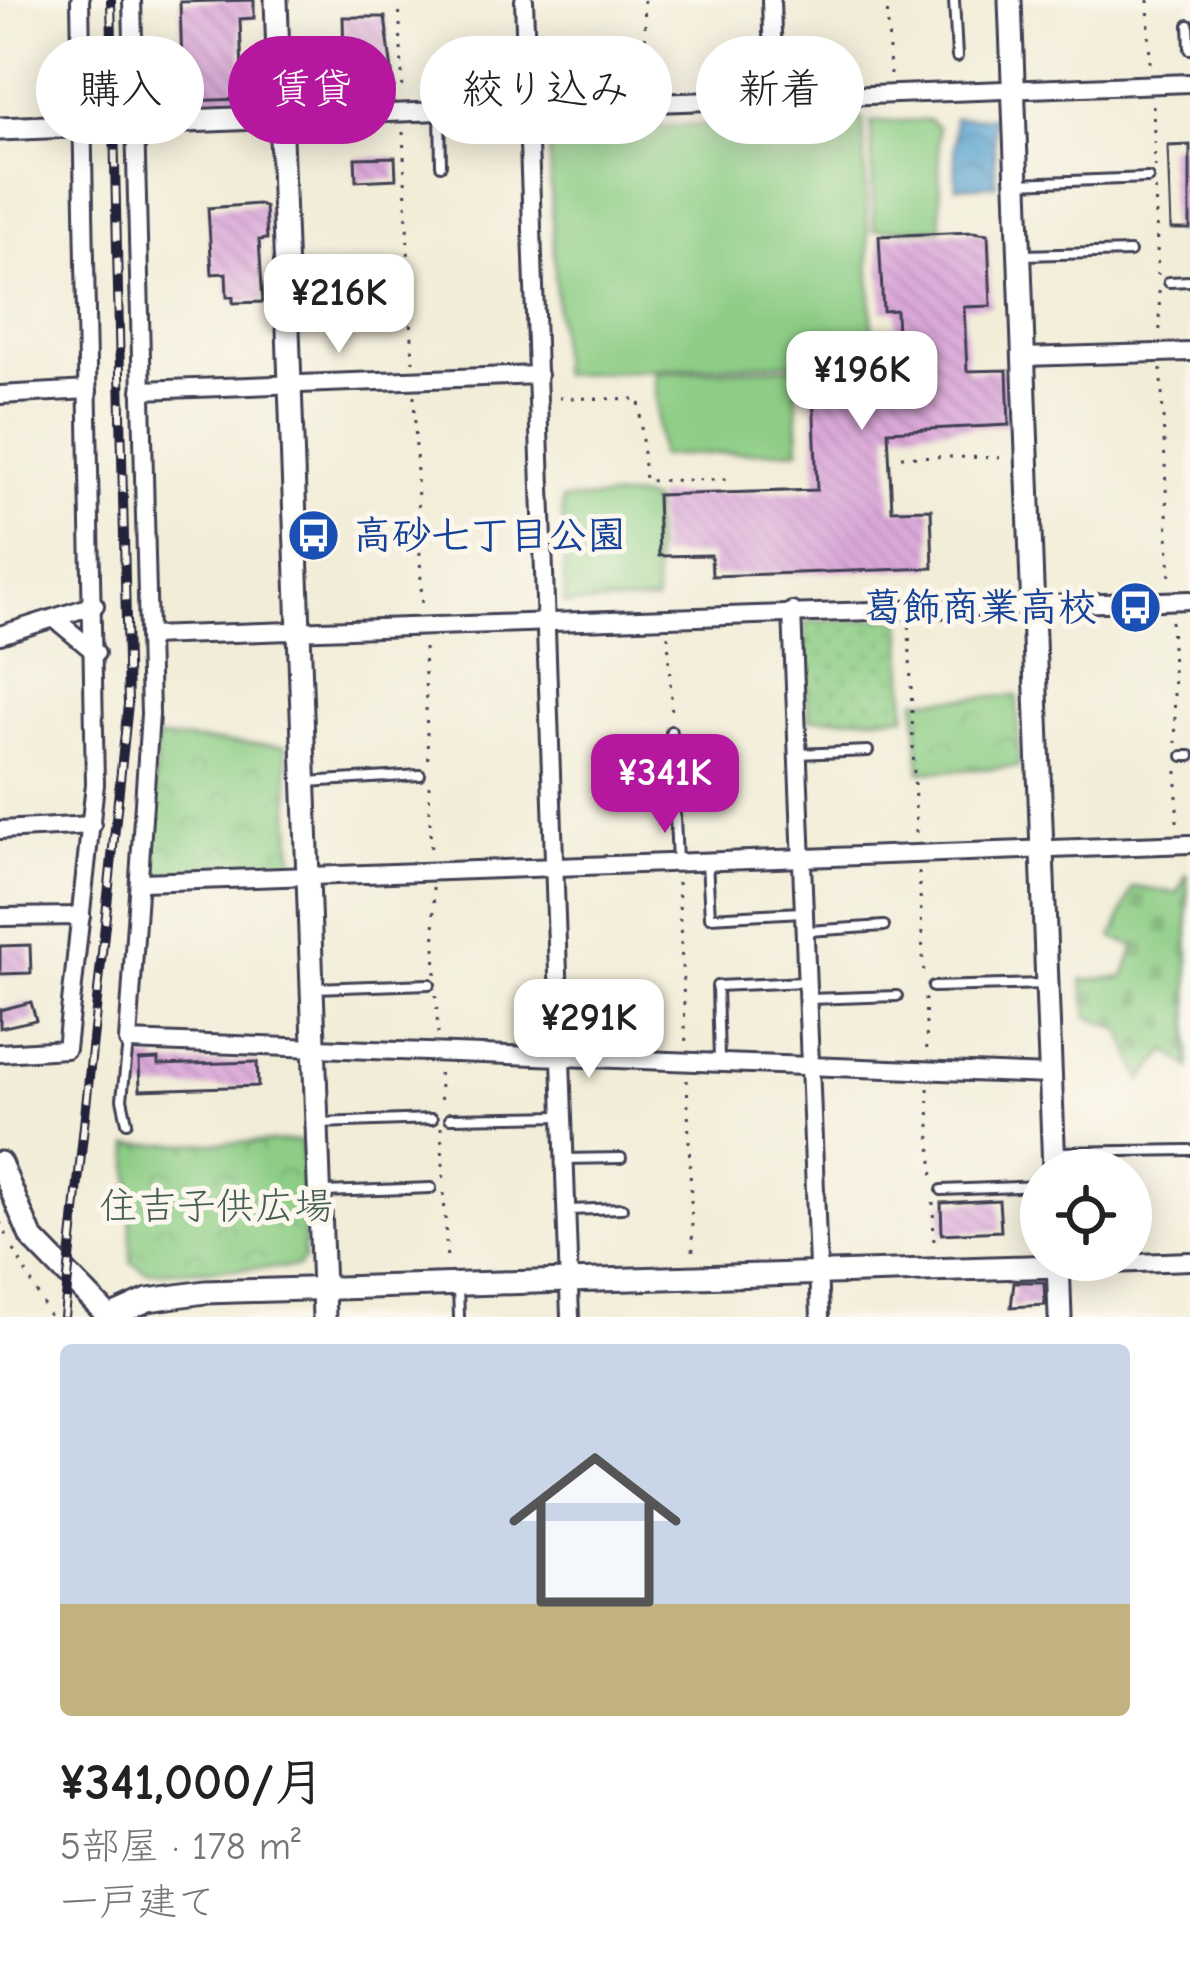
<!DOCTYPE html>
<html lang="ja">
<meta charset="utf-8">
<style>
body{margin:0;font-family:"Comic Neue","Klee One",sans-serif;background:#f6f6f6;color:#222;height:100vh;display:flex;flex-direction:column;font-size:45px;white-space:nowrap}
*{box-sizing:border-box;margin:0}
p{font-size:39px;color:#767676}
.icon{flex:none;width:66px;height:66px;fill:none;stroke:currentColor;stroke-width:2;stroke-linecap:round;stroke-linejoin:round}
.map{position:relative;height:1317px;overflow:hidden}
.drawer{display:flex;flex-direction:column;background:#fff;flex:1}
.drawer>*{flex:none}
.top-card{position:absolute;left:36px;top:36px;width:1119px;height:108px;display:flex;gap:24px}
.buttons{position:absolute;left:1020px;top:1149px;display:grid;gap:24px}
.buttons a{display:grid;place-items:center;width:132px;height:132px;border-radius:50%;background:#fff;box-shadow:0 6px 30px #0003;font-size:60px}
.price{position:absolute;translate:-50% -102px;padding:0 27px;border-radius:24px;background:#fff;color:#222;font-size:39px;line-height:78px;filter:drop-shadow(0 3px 6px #0008)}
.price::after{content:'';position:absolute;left:50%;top:72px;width:36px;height:27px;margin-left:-18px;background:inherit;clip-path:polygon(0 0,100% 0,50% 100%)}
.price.active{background:#b5179e;color:#fff}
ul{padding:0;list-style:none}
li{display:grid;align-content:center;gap:24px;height:636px;padding:0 60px}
li span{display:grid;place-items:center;height:372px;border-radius:12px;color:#555}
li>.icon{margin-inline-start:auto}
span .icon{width:216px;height:216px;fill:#fffc;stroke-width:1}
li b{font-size:51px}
.tag{padding:0 42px;border-radius:54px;background:#fff;box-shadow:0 6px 30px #0003;font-size:42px;line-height:108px}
.tag.active{background:#b5179e;color:#fff}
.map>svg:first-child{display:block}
.cemetery{fill:url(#cemetery-stones);stroke:#587860;stroke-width:3}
.park{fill:url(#park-crowns);stroke:#587860;stroke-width:3}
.garden{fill:url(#garden-dots);stroke:#587860;stroke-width:3}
.pitch{fill:#8dcd85;stroke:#587860;stroke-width:3}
.water{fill:url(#water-waves);stroke:#3e6286;stroke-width:3}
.building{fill:url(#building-back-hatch)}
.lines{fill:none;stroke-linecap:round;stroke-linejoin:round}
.service-casing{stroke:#414053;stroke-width:14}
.minor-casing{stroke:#414053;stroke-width:22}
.tertiary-casing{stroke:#414053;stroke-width:27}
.path{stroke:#414053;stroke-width:3;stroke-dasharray:3 9;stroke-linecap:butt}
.service{stroke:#fff;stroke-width:8}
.minor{stroke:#fff;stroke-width:16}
.tertiary{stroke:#fff;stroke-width:21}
.rail-casing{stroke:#22223b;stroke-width:10}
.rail{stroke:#fbf7ec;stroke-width:6;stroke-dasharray:18;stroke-linecap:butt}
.labels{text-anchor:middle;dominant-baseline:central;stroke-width:10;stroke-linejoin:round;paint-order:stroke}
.transit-label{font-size:39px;font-weight:bold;fill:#164399;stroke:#fbf7ec;text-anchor:start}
.park-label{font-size:39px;fill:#475e55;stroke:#fbf7ec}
</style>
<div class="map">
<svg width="1190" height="1317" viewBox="0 0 1190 1317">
<defs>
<pattern id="cemetery-stones" width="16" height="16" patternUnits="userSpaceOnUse" patternTransform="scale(3)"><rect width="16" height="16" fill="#8dcd85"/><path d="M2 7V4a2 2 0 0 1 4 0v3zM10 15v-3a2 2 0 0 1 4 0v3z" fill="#79b074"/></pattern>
<pattern id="park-crowns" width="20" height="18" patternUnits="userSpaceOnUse" patternTransform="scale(3)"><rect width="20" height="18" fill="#8dcd85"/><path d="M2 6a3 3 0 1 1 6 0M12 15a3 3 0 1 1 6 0" fill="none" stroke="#79b074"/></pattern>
<pattern id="garden-dots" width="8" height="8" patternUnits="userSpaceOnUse" patternTransform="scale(3)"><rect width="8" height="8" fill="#8dcd85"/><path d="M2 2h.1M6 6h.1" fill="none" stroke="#79b074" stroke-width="1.8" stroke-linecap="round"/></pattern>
<pattern id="water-waves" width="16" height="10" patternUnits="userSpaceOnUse" patternTransform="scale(3)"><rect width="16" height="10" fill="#59a2d0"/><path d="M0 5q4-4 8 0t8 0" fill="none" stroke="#4984aa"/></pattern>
<pattern id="building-back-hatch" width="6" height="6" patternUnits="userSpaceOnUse" patternTransform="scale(3)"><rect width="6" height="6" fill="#dba9d9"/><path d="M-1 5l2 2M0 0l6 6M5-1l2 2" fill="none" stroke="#bc91bb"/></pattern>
</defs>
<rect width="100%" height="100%" fill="#fbf7ec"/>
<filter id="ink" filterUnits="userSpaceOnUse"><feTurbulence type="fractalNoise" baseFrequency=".00833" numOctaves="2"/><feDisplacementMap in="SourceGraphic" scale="24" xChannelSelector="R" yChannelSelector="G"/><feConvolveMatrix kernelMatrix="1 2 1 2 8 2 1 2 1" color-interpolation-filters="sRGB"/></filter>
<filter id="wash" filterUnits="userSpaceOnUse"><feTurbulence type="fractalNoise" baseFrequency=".004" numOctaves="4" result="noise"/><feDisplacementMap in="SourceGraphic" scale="48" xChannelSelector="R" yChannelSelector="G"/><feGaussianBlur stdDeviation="2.7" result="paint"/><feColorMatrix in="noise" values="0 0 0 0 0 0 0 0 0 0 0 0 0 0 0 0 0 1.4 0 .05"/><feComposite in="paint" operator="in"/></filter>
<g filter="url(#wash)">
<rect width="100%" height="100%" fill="#f2edd8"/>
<polygon class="cemetery" points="1187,873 1190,1068 1167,1050 1142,1081 1121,1030 1088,1017 1082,980 1124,977 1135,946 1112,938 1133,887 1178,893"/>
<g class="park">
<polygon points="1017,696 1019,767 920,772 916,700"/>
<polygon points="157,738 286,746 293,858 286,870 156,874 151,869"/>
<polygon points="302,1141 304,1260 296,1267 147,1272 131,1262 130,1145"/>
</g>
<polygon class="garden" points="902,618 906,716 808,719 805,622"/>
<g class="pitch">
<polygon points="863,119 873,344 799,345 797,362 560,375 549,151 564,131"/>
<polygon points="929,120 938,127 941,228 874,230 871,122"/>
<polygon points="795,367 799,450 659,456 655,373"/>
<polygon points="637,497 653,501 656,602 565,604 562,500"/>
</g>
<polygon class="water" points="993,117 996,185 956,187 954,118"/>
<g id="blocks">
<g class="building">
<polygon points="254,0 254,18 240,19 243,99 183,101 180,2"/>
<polygon points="343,17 385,17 394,87 330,87 330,97 303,98 298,93 297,65 335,64 335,57 344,57"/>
<polygon points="1190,145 1190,229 1171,229 1168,146"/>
<polygon points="395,157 396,179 356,181 355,158"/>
<polygon points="258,204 265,207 267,239 259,240 263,302 233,303 233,297 227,297 226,273 212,274 208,208"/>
<polygon points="972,232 988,234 991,306 964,307 967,371 1007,370 1009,425 888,431 892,510 931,509 933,568 712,576 711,555 659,556 657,495 817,490 812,367 898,363 896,310 883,311 879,236"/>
<polygon points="30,945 31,973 0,974 0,946"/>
<polygon points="31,1002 36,1020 0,1028 0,1010"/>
<polygon points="158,1059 158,1065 257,1062 258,1086 140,1090 139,1060"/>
<polygon points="999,1200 1001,1231 942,1234 941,1203"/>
<polygon points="1014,1282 1044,1282 1045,1305 1011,1307"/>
</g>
</g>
</g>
<g filter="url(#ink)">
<use href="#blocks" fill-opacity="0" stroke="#414053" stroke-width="3"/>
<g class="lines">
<defs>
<g id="service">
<polyline points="954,0 957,57"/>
<polyline points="1189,25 1190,49"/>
<polyline points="440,112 441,165"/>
<polyline points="1017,183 1148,178"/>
<polyline points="1024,255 1130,252"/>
<polyline points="1169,282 1190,281"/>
<polyline points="671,731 677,861"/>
<polyline points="798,754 868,751"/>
<polyline points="1183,756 1190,756"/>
<polyline points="307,782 420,775"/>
<polyline points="707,862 710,917 802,912"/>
<polyline points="808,931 884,926"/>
<polyline points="933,987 1045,984"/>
<polyline points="314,988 430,984"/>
<polyline points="809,999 897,996"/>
<polyline points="719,1060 717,986 805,982"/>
<polyline points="450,1118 563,1116"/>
<polyline points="127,1122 122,1099 128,1042"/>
<polyline points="319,1123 432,1119"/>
<polyline points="1055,1152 1190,1150"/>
<polyline points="564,1159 621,1158"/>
<polyline points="942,1190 1041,1186"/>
<polyline points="325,1192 431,1188"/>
<polyline points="569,1210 622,1208"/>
<polyline points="458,1289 459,1317"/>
</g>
<g id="minor">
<polyline points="132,0 150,714 128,1041 1051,1075"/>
<polyline points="524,0 570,1317"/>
<polyline points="771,0 774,97"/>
<polyline points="280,117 1190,83"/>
<polyline points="1023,357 1190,352"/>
<polyline points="141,390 538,375"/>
<polyline points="0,395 88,390"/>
<polyline points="792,611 820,1317"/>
<polyline points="55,619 96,653"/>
<polyline points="0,635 95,605"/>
<polyline points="149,636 1190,600"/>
<polyline points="0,830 92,825"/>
<polyline points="142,882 1190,844"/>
<polyline points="0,917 81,916"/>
<polyline points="0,1053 66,1049 95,784 80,0"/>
<polyline points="1058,1266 1190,1261"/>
</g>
<g id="tertiary">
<polyline points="276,0 324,1317"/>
<polyline points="1010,0 1054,1170"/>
<polyline points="0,129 280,117"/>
<polyline points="0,1163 31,1237 109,1317"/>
<polyline points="1058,1260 1060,1317"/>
<polyline points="110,1317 148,1300 205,1292 1058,1266"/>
</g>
</defs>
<use href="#service" class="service-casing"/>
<use href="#minor" class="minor-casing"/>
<use href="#tertiary" class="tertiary-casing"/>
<g class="path">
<polyline points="399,0 403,94"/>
<polyline points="644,0 647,82"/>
<polyline points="887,0 890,76"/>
<polyline points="1148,0 1150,64"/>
<polyline points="1153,105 1155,167"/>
<polyline points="403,132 413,362"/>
<polyline points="1155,189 1158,275"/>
<polyline points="1159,291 1160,335"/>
<polyline points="1161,369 1170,581"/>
<polyline points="414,396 422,608"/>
<polyline points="559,398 639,399 645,481 732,479"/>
<polyline points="901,456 1007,458"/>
<polyline points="1171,621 1176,743"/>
<polyline points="909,626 916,833"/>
<polyline points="668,635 672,716"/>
<polyline points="424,648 428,764"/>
<polyline points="1177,771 1177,827"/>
<polyline points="429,785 431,854"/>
<polyline points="919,872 924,977"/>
<polyline points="678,882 686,1046"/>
<polyline points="433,887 436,974"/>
<polyline points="436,995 438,1034"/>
<polyline points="925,998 927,1054"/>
<polyline points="439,1073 441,1106"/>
<polyline points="687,1080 693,1256"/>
<polyline points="928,1088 933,1180"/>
<polyline points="441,1127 444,1184"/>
<polyline points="444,1193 447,1262"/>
<polyline points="933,1202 934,1246"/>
<polyline points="0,1222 7,1236"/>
<polyline points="14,1250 50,1317"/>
</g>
<use href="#service" class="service"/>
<use href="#minor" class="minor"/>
<use href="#tertiary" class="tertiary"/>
<defs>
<polyline id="rail" points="64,1317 128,704 111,0"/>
</defs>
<use href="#rail" class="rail-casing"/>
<use href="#rail" class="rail"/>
</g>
</g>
<defs>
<symbol id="bus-disc" viewBox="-11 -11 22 22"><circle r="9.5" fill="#1a4fb4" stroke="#fbf7ec"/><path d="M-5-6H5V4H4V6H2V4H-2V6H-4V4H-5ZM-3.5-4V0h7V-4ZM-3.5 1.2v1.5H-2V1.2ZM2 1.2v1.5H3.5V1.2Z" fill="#fff"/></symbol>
</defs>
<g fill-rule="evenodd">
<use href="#bus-disc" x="284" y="506" width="59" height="59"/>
<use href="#bus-disc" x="1106" y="578" width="59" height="59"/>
</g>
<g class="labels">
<g class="transit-label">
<text x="353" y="535">高砂七丁目公園</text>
<text x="1097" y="607" text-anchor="end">葛飾商業高校</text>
</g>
<g class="park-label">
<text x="216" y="1206">住吉子供広場</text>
</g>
</g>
</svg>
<div class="buttons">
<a><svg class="icon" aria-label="locate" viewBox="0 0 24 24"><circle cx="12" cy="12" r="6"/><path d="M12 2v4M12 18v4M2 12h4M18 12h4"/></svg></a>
</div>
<b class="price" style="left:339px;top:356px">¥216K</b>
<b class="price" style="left:862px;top:433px">¥196K</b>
<b class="price active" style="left:665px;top:836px">¥341K</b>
<b class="price" style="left:589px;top:1081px">¥291K</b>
<div class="top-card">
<a class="tag">購入</a>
<a class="tag active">賃貸</a>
<a class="tag">絞り込み</a>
<a class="tag">新着</a>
</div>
</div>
<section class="drawer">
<ul>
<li><span style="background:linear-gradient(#c9d6e8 70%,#c2b280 0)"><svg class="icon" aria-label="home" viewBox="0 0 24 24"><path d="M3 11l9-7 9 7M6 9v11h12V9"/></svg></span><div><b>¥341,000/月</b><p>5部屋 · 178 m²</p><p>一戸建て</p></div></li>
</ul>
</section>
